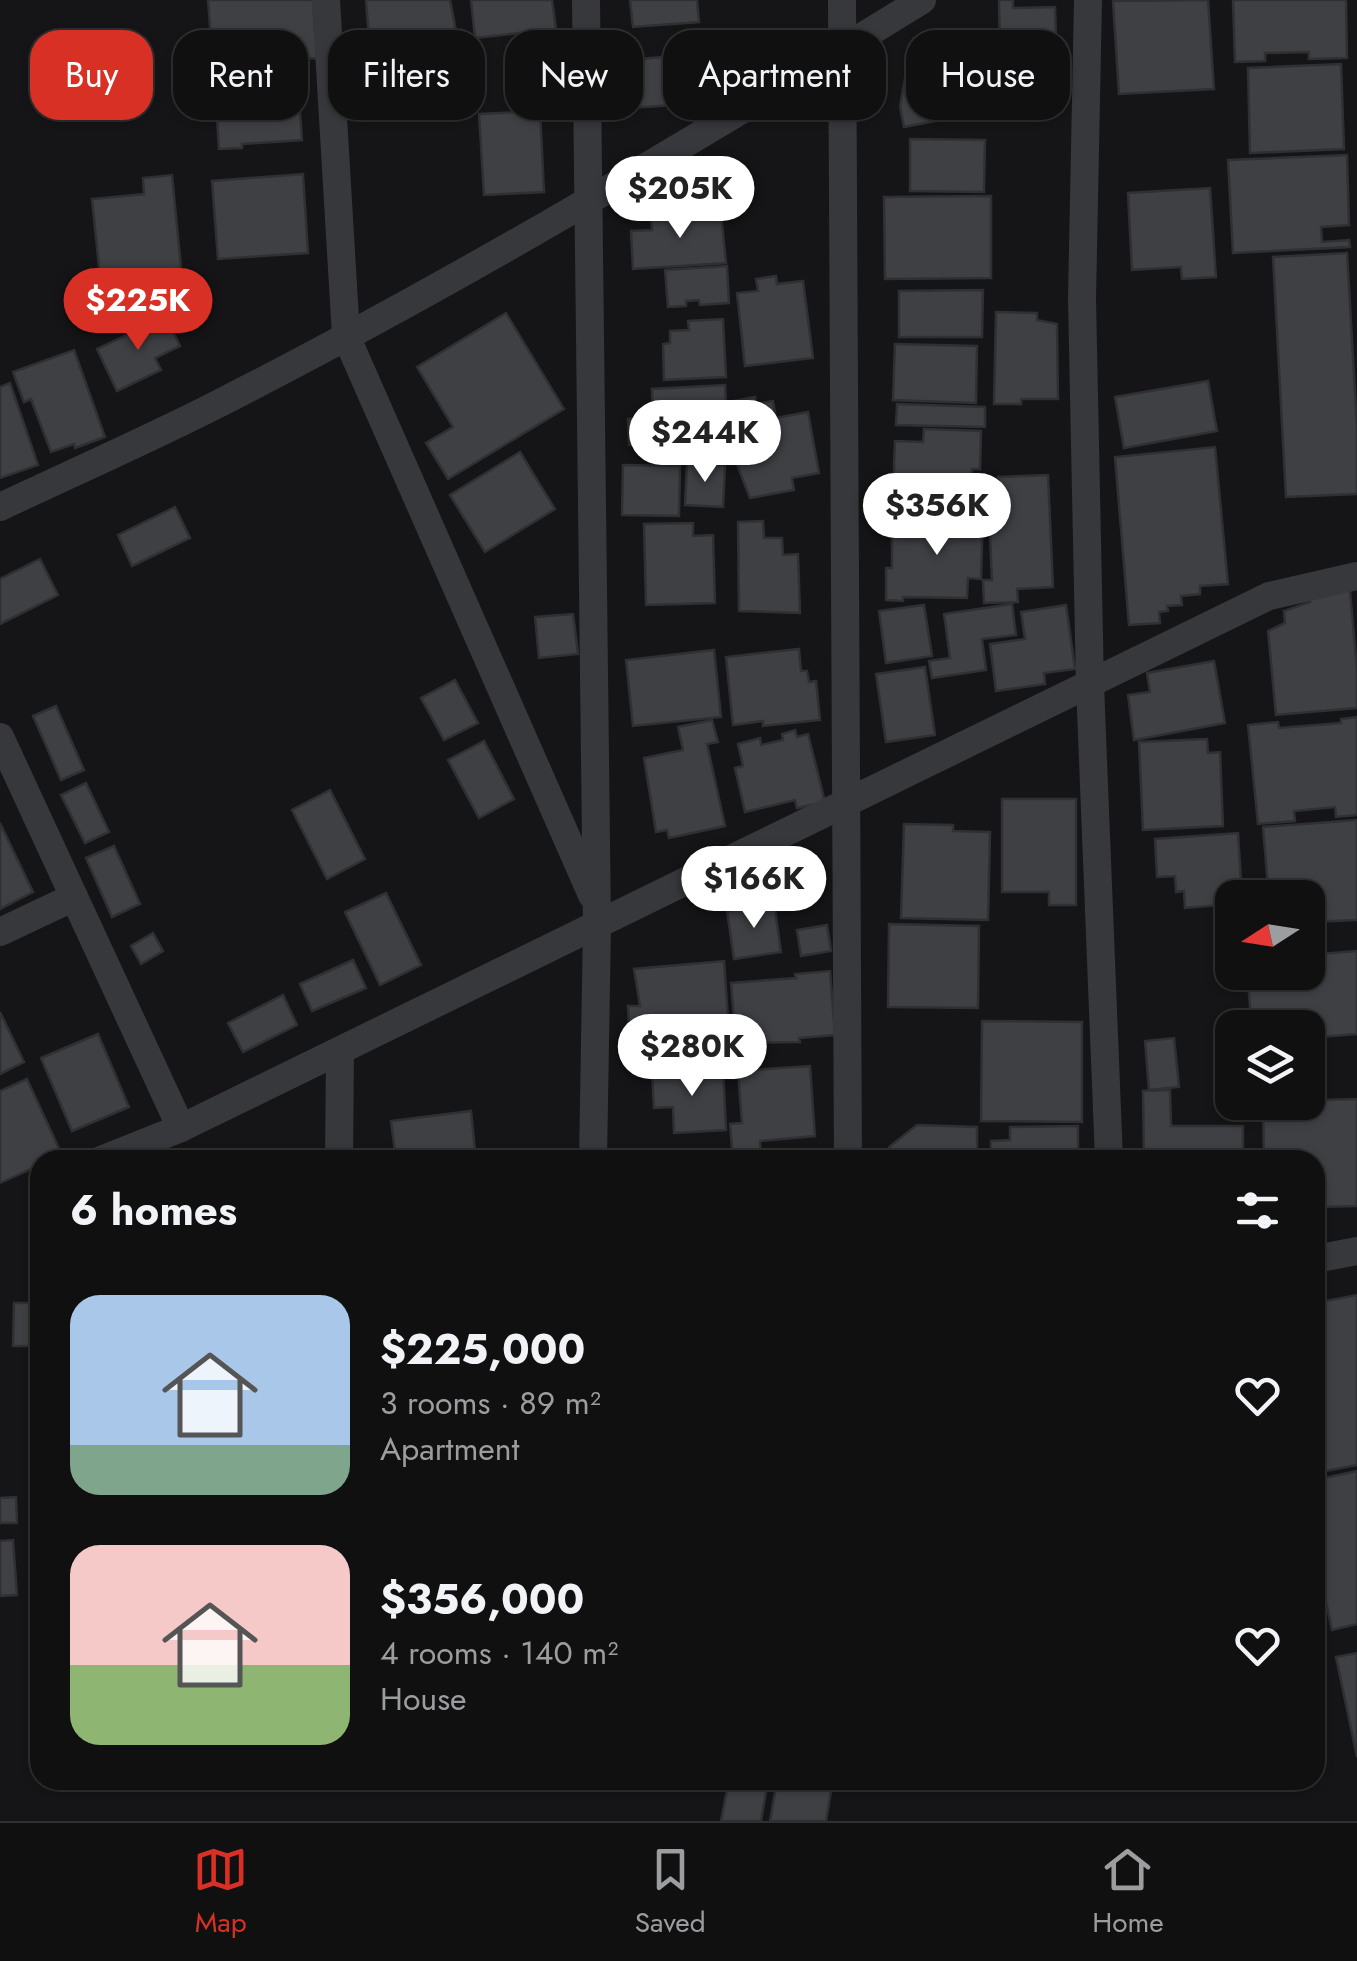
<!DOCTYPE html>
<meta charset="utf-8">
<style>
body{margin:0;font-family:Jost,sans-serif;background:#1e1e1f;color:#f1f3f6;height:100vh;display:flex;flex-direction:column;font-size:38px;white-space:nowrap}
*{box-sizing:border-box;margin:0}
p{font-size:32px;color:#9c9d9f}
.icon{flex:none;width:55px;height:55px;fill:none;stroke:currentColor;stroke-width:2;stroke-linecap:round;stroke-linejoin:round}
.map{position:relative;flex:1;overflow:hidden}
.details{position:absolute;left:30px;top:1150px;width:1295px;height:640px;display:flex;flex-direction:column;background:#101011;border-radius:30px;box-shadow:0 2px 8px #0004,0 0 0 2px #303031}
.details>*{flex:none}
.hud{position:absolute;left:30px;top:30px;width:1298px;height:90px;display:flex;gap:20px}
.needle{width:65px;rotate:258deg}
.tools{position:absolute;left:1215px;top:880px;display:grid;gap:20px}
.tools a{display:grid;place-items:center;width:110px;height:110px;border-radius:20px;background:#101011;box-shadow:0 2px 8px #0004,0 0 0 2px #303031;font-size:50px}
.price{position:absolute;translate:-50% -85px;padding:0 22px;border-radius:35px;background:#fff;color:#222;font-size:32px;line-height:65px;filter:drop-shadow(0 2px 5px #0008)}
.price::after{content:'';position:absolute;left:50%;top:60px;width:30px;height:22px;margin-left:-15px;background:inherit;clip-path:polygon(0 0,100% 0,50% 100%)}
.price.selected{background:#d93025;color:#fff}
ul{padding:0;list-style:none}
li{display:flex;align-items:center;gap:30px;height:250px;padding:0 40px}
li span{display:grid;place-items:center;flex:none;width:280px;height:200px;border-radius:30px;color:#555}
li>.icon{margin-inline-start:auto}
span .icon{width:120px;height:120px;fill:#fffc;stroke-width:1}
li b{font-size:42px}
h2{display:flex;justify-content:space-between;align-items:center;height:120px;padding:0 40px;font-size:42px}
.pill{padding:0 35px;border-radius:30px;background:#101011;box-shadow:0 2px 8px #0004,0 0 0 2px #303031;font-size:35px;line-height:90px}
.pill.selected{background:#d93025;color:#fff}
.menu{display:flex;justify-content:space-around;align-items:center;height:140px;border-top:2px solid #303031;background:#101011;font-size:28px;color:#9c9d9f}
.menu a{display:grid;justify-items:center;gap:5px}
.menu .selected{color:#d93025}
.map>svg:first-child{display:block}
.building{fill:#3f4044;stroke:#2f3033;stroke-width:2.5}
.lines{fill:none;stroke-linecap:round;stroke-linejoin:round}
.minor{stroke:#36383c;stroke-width:28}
</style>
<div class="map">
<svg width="1357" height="1821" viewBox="0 0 1357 1821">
<rect width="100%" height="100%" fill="#151517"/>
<g class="building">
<polygon points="208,0 313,0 317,58 213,65"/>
<polygon points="366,0 450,0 456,31 370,52"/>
<polygon points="471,0 552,0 556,29 475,38"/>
<polygon points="630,0 697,0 699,22 633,27"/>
<polygon points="999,0 1013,0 1013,8 1055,7 1056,38 1031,38 1031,49 1055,49 1056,98 1001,99"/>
<polygon points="1208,0 1214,89 1119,94 1113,1"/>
<polygon points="1233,0 1346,0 1347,58 1309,59 1309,52 1265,53 1265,61 1235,62"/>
<polygon points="970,29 980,84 991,82 995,105 934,116 935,121 904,127 900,106 910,52 936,43 935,35"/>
<polygon points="695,54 699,103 633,108 629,60"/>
<polygon points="458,60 461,113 396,116 394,63"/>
<polygon points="1341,64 1344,149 1250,153 1248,68"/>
<polygon points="247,71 254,80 281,79 282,87 298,86 302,140 242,144 242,148 219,149 214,73"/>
<polygon points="540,111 544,192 484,195 479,114"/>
<polygon points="910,139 985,140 984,192 910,191"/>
<polygon points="1347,155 1349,225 1321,227 1322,242 1349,240 1350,247 1233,253 1228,160"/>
<polygon points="303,174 308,253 218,259 212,181"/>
<polygon points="172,175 183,288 102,296 92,199 144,194 143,178"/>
<polygon points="1210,188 1216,277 1182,279 1181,267 1132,270 1128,193"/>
<polygon points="991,196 991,278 885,279 884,197"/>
<polygon points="694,208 695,215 721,213 726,263 633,269 631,231 652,230 651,217 664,216 663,210"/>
<polygon points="1347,253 1357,427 1357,494 1286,497 1273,257"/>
<polygon points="727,266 729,303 700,305 699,300 686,301 686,306 668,307 665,270"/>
<polygon points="776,276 777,284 803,281 813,358 745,366 737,293 758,291 756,279"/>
<polygon points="983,290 982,337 899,337 899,291"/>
<polygon points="996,312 1037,313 1037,320 1057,324 1058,399 1021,399 1021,404 994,404"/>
<polygon points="506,313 564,409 448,479 426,443 453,427 417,367"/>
<polygon points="166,316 180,346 155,358 161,370 117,391 97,349"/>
<polygon points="723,319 726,377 664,380 663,344 670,343 670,331 689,330 688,321"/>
<polygon points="895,344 977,346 976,403 893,400"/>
<polygon points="74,350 105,437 75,448 74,444 51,452 31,399 24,402 13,372"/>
<polygon points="1208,381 1217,431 1124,448 1115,397"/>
<polygon points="10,383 38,465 0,478 0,387"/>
<polygon points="725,385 728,440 629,445 628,419 653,417 652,389"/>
<polygon points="755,397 756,404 773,401 776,418 808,412 819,473 792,478 794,490 750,498 735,459 728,423 736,422 733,401"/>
<polygon points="897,404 985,407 985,427 896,425"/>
<polygon points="924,429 981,431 980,469 972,469 971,492 946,492 946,484 924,484 924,496 893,495 895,441 923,442"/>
<polygon points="1215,447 1228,584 1200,586 1200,594 1181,596 1182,605 1167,606 1168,611 1159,612 1160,623 1129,625 1115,457"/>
<polygon points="520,452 555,509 485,552 450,495"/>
<polygon points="687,463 725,465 723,507 685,505"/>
<polygon points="623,465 680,466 679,516 622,515"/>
<polygon points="1048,475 1053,587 1017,589 1018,602 984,603 983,580 992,580 988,489 999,489 998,477"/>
<polygon points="175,507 190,538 132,566 118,535"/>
<polygon points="950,508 983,509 981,579 968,578 967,598 903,597 903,601 886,600 886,568 892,568 892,536 902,536 902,525 949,526"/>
<polygon points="763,521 764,538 782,538 783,555 798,554 800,613 739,611 738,522"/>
<polygon points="693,523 693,536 713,535 715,603 646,605 644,524"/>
<polygon points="40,559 58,595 0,624 0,579"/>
<polygon points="1349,580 1357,669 1357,708 1276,715 1268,631 1285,623 1284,611 1310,602 1309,597"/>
<polygon points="1012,604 1016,635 982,639 986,670 932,678 929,661 950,658 944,614"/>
<polygon points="924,605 932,656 886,663 879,611"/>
<polygon points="1066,605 1075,669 1044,673 1045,684 996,691 990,644 1025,639 1021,612"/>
<polygon points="573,614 578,654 539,658 535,617"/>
<polygon points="799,649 801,671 807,671 809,682 816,681 820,720 763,726 763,721 733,725 726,657"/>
<polygon points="714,650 721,717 633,726 626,660"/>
<polygon points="1214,661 1225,723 1134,740 1128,695 1150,692 1147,673"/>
<polygon points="925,667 935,735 886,742 876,674"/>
<polygon points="455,680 478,723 444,740 421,698"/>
<polygon points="56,706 84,770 61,780 33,716"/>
<polygon points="1357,717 1357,815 1336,817 1335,807 1294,811 1295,821 1258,824 1248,725 1278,722 1279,728 1341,723 1341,719"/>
<polygon points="712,720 718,742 707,744 725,826 669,838 667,830 656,832 644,758 683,750 678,727"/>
<polygon points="795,730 797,737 808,734 825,802 797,808 795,800 745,812 735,768 743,766 738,744 760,738 761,745 783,740 782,734"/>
<polygon points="1207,739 1208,753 1220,752 1223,826 1143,830 1139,742"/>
<polygon points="484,741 514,799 479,818 448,760"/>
<polygon points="86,783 109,832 85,843 61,795"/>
<polygon points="330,790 365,859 327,879 292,810"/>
<polygon points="1002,799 1076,799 1076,905 1049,905 1049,892 1002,892"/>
<polygon points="1357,820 1357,920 1308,922 1308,898 1269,898 1263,827"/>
<polygon points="0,823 33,892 0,909"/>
<polygon points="904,824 953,825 953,831 990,832 988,920 901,918"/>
<polygon points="1238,833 1242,898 1232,898 1232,913 1221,914 1220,905 1185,908 1184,891 1176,892 1175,876 1157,877 1155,839"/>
<polygon points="114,846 140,904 112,917 86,858"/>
<polygon points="386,893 421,965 380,985 345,912"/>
<polygon points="774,903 781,952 734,959 727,911"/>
<polygon points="889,924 979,926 978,1008 888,1007"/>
<polygon points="827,925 831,951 801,956 797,930"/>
<polygon points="153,933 163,951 141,964 131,946"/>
<polygon points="1357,951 1357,1034 1308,1038 1308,1028 1252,1028 1247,972 1308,972 1308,955"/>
<polygon points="353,960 366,988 312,1011 300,984"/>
<polygon points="724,961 729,1033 707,1034 708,1042 630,1043 628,1006 640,1006 634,969"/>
<polygon points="830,971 835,1035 799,1038 800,1042 736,1043 731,983 796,978 795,974"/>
<polygon points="283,995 297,1025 243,1052 228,1023"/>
<polygon points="0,1012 24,1062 0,1074"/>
<polygon points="982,1021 1082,1022 1082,1122 981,1121"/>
<polygon points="98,1034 129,1107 72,1131 41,1058"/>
<polygon points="1174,1038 1179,1087 1149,1090 1145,1041"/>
<polygon points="810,1066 815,1136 760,1141 761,1157 733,1159 730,1124 742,1123 738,1071"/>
<polygon points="723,1069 726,1130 674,1133 673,1107 654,1108 652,1073"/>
<polygon points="27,1079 62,1155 40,1160 40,1165 0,1183 0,1091"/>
<polygon points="1170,1090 1171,1126 1243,1126 1243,1160 1144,1160 1143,1091"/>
<polygon points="1357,1099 1357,1206 1315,1207 1315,1160 1264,1160 1263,1102"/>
<polygon points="471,1111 476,1160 396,1160 391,1121"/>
<polygon points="917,1125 977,1127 977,1160 889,1160 889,1147"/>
<polygon points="1078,1126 1078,1154 1072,1154 1072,1160 991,1160 991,1141 1010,1140 1010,1127"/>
<polygon points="286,1152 287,1160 234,1160 233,1159"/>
<polygon points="1357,1295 1357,1465 1315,1473 1315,1303"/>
<polygon points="14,1303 40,1303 40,1346 13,1346"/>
<polygon points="1357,1471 1357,1624 1332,1630 1315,1550 1315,1480"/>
<polygon points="16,1497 17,1523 0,1523 0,1498"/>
<polygon points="13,1540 17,1595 0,1596 0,1541"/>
<polygon points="1357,1653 1357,1757 1336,1657"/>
<polygon points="729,1780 768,1780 761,1821 721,1821"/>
<polygon points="777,1781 831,1791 826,1821 770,1821"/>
</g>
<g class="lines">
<g class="minor">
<polyline points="326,0 346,336 592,895"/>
<polyline points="586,0 597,926 593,1160"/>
<polyline points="842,0 848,1160"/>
<polyline points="1088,0 1082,299 1090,685 1109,1160"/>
<path d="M0,507C68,475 138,444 206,410C451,286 688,144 922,0"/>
<polyline points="0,737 181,1128"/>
<polyline points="0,932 74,897"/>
<polyline points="101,1160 181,1128 1269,596 1357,576"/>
<polyline points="339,1160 340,1051"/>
<polyline points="1315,1259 1357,1251"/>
</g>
</g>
</svg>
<div class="tools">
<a><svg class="needle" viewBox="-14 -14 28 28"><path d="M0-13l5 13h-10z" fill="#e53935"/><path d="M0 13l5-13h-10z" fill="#9c9d9f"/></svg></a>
<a><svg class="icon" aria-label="layers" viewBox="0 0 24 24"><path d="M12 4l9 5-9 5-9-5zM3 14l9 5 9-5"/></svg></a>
</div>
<b class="price" style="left:680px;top:241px">$205K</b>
<b class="price selected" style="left:138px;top:353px">$225K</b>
<b class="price" style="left:705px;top:485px">$244K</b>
<b class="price" style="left:937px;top:558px">$356K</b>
<b class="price" style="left:754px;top:931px">$166K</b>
<b class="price" style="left:692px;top:1099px">$280K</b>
<div class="hud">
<a class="pill selected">Buy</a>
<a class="pill">Rent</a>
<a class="pill">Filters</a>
<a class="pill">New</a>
<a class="pill">Apartment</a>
<a class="pill">House</a>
</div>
<section class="details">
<h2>6 homes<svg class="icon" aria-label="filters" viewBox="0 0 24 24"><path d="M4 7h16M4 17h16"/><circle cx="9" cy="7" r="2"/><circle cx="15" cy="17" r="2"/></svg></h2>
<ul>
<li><span style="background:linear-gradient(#a9c7e8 75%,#7fa58c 0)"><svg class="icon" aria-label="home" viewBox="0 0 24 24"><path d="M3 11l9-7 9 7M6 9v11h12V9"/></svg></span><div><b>$225,000</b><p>3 rooms · 89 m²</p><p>Apartment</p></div><svg class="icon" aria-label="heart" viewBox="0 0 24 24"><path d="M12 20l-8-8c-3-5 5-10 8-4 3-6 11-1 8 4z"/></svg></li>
<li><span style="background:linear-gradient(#f6c9c9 60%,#8fb573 0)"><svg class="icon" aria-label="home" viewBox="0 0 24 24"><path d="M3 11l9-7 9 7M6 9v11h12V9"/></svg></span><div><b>$356,000</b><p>4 rooms · 140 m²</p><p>House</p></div><svg class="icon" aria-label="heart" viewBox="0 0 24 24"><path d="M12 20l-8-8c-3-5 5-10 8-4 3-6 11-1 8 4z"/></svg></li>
</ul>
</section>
</div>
<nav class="menu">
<a class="selected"><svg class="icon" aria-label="map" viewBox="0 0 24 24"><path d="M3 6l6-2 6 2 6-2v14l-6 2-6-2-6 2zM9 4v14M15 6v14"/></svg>Map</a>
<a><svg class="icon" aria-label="saved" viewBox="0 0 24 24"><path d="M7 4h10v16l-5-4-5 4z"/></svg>Saved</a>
<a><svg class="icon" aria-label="home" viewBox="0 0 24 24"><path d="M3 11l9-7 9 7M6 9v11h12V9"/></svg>Home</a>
</nav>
